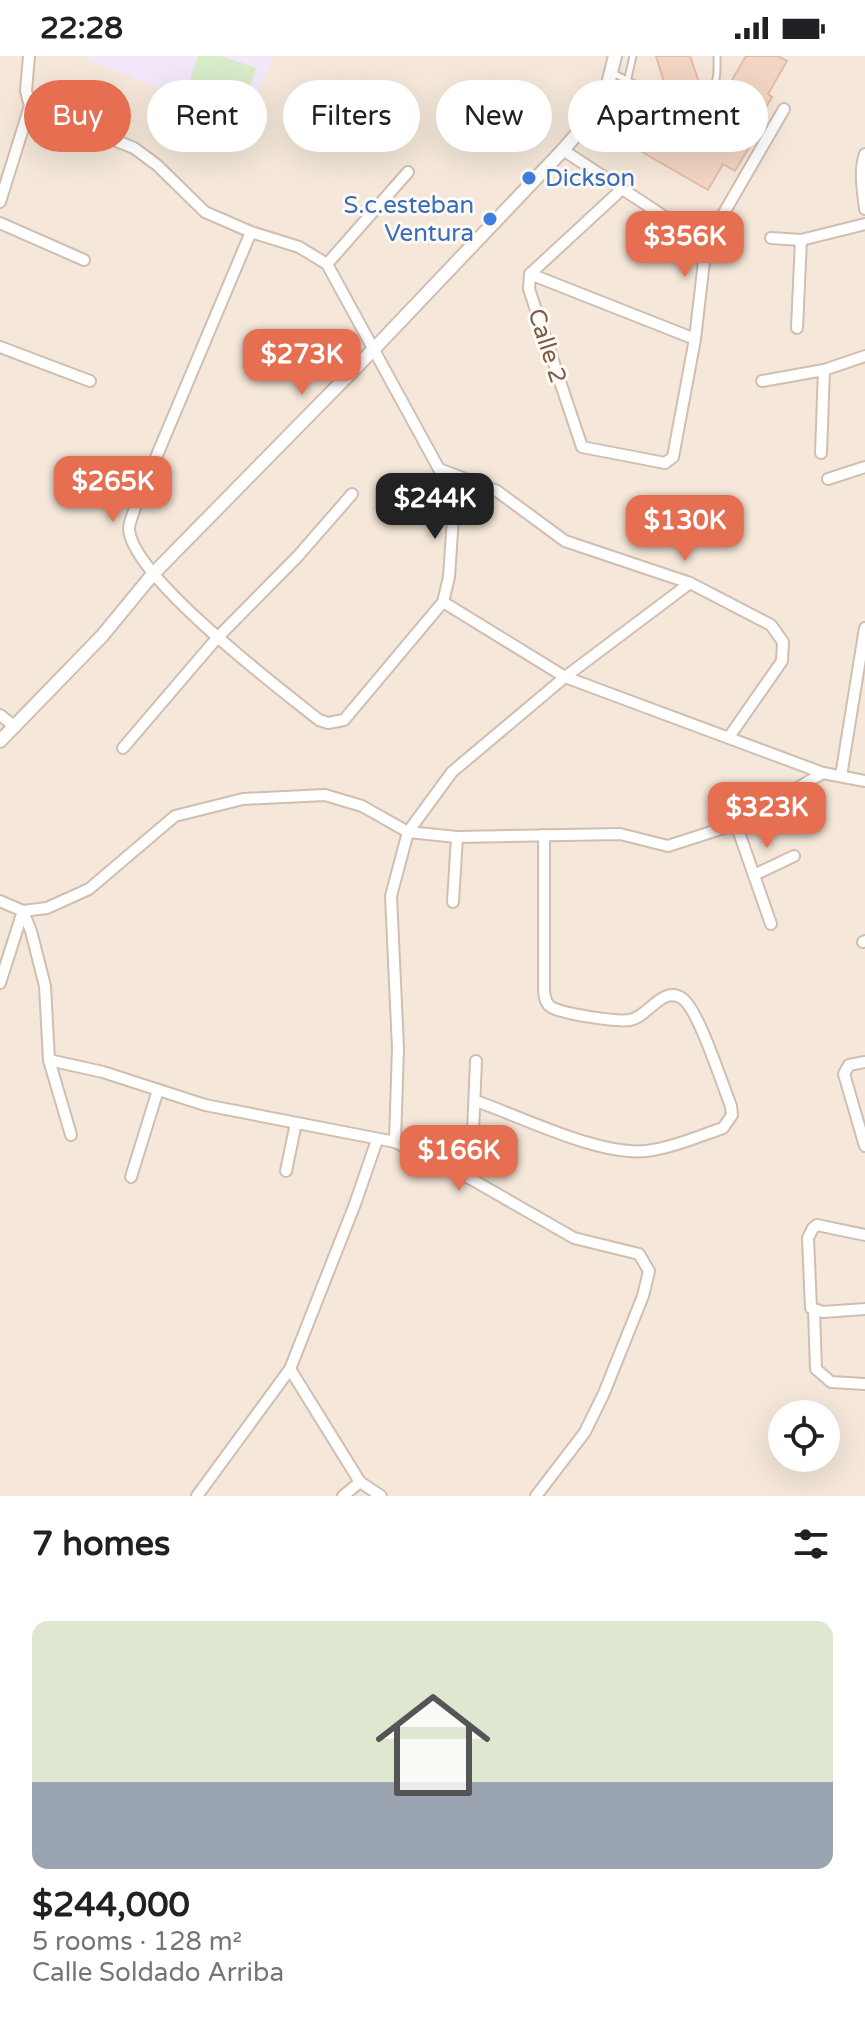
<!DOCTYPE html>
<meta charset="utf-8">
<style>
body{margin:0;font-family:"Varela Round",sans-serif;background:#f2f2f2;color:#202124;height:100vh;display:flex;flex-direction:column;font-size:30px;white-space:nowrap}
*{box-sizing:border-box;margin:0}
p{font-size:26px;color:#757577}
.icon{flex:none;width:44px;height:44px;fill:none;stroke:currentColor;stroke-width:2;stroke-linecap:round;stroke-linejoin:round}
.map{position:relative;height:1440px;overflow:hidden}
.side{display:flex;flex-direction:column;background:#fff;flex:1}
.side>*{flex:none}
.hud{position:absolute;left:24px;top:24px;width:818px;height:72px;display:flex;gap:16px}
.fabs{position:absolute;left:768px;top:1344px;display:grid;gap:16px}
.fabs a{display:grid;place-items:center;width:72px;height:72px;border-radius:50%;background:#fff;box-shadow:0 8px 32px #0002;font-size:40px}
.price{position:absolute;translate:-50% -68px;padding:0 18px;border-radius:16px;background:#e76f51;color:#fff;font-size:26px;line-height:52px;filter:drop-shadow(0 2px 4px #0008)}
.price::after{content:'';position:absolute;left:50%;top:48px;width:24px;height:18px;margin-left:-12px;background:inherit;clip-path:polygon(0 0,100% 0,50% 100%)}
.price.active{background:#222;color:#fff}
ul{padding:0;list-style:none}
li{display:grid;align-content:center;gap:16px;height:424px;padding:0 32px}
li+li{border-top:2px solid #e0e0e0}
li span{display:grid;place-items:center;height:248px;border-radius:16px;color:#555}
li>.icon{margin-inline-start:auto}
span .icon{width:144px;height:144px;fill:#fffc;stroke-width:1}
li b{font-size:34px}
h2{display:flex;justify-content:space-between;align-items:center;height:96px;padding:0 32px;font-size:34px}
.pill{padding:0 28px;border-radius:36px;background:#fff;box-shadow:0 8px 32px #0002;font-size:28px;line-height:72px}
.pill.active{background:#e76f51;color:#fff}
.status{display:flex;justify-content:space-between;align-items:center;height:56px;padding:0 40px;background:#fff;direction:ltr}
.status svg{height:22px;fill:currentColor}
.map>svg:first-child{display:block}
.residential{fill:#f5e8da;fill-rule:evenodd}
.education{fill:#f3e8fa}
.green{fill:#d8ecc9}
.building{fill:#f3d5c3;stroke:#e6bba3;stroke-width:2}
.lines{fill:none;stroke-linecap:round;stroke-linejoin:round}
.service-casing{stroke:#d1beb0;stroke-width:9}
.minor-casing{stroke:#d1beb0;stroke-width:14}
.tertiary-casing{stroke:#d1beb0;stroke-width:16}
.service{stroke:#fff;stroke-width:5}
.minor{stroke:#fff;stroke-width:10}
.tertiary{stroke:#fff;stroke-width:12}
.shop-dot{fill:#3f7fe0;stroke:#fffaf3;stroke-width:3}
.labels{text-anchor:middle;dominant-baseline:central;stroke-width:6;stroke-linejoin:round;paint-order:stroke}
.shop-label{font-size:24px;fill:#366cbe;stroke:#fffaf3;text-anchor:start}
.street-label{font-size:24px;fill:#7a5c4d;stroke:#fffaf3}
</style>
<div class="status"><b>22:28</b><svg viewBox="0 0 49 12"><path d="M0 12V9h3v3zM5 12V6h3v6zM10 12V3h3v9zM15 12V0h3v12zM26 1h20v11H26zM47 4h2v5h-2z"/></svg></div>
<div class="map">
<svg width="865" height="1440" viewBox="0 0 865 1440">
<rect width="100%" height="100%" fill="#fdf6ec"/>
<path class="residential" d="M0,0H865V1440H0ZM782,1358H826V1402H782Z"/>
<polygon class="education" points="87,0 273,0 248,66 86,4"/>
<polygon class="green" points="198,0 221,0 256,12 246,43 190,23"/>
<polygon class="building" points="656,0 690,0 702,35 699,41 706,45 711,60 746,0 778,0 787,5 768,38 772,41 748,82 753,85 735,115 723,108 708,134 602,73 623,39 678,71 674,57 677,50 670,45"/>
<g class="lines">
<defs>
<g id="service">
<polyline points="613,17 650,36 657,46 672,52"/>
<polyline points="628,22 633,0"/>
<path d="M704,40C719,31 717,16 717,0"/>
</g>
<g id="minor">
<path d="M30,50L134,92L157,109L205,156L251,176L299,191L327,208L439,413L454,446L449,521L443,546L344,664L328,667L319,664C279,632 132,521 129,473C129,466 134,456 136,449L251,176"/>
<polyline points="563,94 706,188"/>
<path d="M865,98C859,114 863,136 865,153"/>
<polyline points="622,133 530,218 529,233 582,391 665,407 673,401 695,283 706,188 784,53"/>
<polyline points="0,146 30,50 26,35 29,0"/>
<polyline points="0,167 84,204"/>
<polyline points="771,182 801,184 865,168"/>
<polyline points="327,208 408,116"/>
<polyline points="530,218 695,283"/>
<polyline points="797,272 801,184"/>
<polyline points="0,291 90,325"/>
<polyline points="762,325 824,314 865,300"/>
<polyline points="821,397 824,314"/>
<polyline points="439,413 497,435 565,485 690,527 771,569 783,586 782,605 729,681"/>
<polyline points="828,423 865,411"/>
<polyline points="443,546 565,621 823,717 865,725"/>
<polyline points="0,659 14,670"/>
<polyline points="123,692 217,582 298,500 352,438"/>
<polyline points="841,720 865,572"/>
<polyline points="736,768 771,868"/>
<polyline points="754,819 794,800"/>
<polyline points="0,845 23,855 47,852 89,833 175,760 243,743 325,739 362,750 408,776 457,781 620,778 668,790 736,768 823,717"/>
<polyline points="453,846 457,781"/>
<polyline points="23,855 31,875 45,930 49,1004 71,1079"/>
<polyline points="863,886 865,885"/>
<polyline points="0,927 23,855"/>
<polyline points="49,1004 103,1016 205,1049 395,1086 471,1123 574,1182 639,1198 649,1215 643,1240 604,1337 585,1376 536,1440"/>
<polyline points="865,1006 849,1009 844,1018 865,1090"/>
<path d="M476,1045C522,1061 599,1100 646,1095C672,1092 699,1080 723,1072L732,1059L731,1050C722,1028 699,955 683,943C663,928 648,961 630,964C616,966 563,958 551,951C545,947 545,941 544,935V779"/>
<polyline points="395,1086 398,992 391,840 408,776 452,716 565,621 690,527"/>
<polyline points="286,1115 296,1067"/>
<polyline points="131,1121 158,1034"/>
<polyline points="471,1123 476,1005"/>
<polyline points="865,1179 817,1169 813,1172 808,1182 811,1252 823,1256 865,1253"/>
<polyline points="814,1254 816,1313 831,1326 865,1328"/>
<polyline points="290,1313 360,1426 381,1440"/>
<polyline points="197,1440 290,1313 355,1148 377,1084"/>
<polyline points="343,1440 360,1426"/>
</g>
<polyline id="tertiary" points="0,685 102,580 153,518 373,294 563,94 603,48 615,0"/>
</defs>
<use href="#service" class="service-casing"/>
<use href="#minor" class="minor-casing"/>
<use href="#tertiary" class="tertiary-casing"/>
<use href="#service" class="service"/>
<use href="#minor" class="minor"/>
<use href="#tertiary" class="tertiary"/>
</g>
<g class="shop-dot">
<circle cx="529" cy="122" r="8"/>
<circle cx="490" cy="163" r="8"/>
</g>
<g class="labels">
<g class="shop-label">
<text x="545" y="122">Dickson</text>
<text x="474" y="149" text-anchor="end">S.c.esteban<tspan x="474" dy="28">Ventura</tspan></text>
</g>
<g class="street-label">
<text transform="translate(547 290) rotate(72)">Calle 2</text>
</g>
</g>
</svg>
<div class="fabs">
<a><svg class="icon" aria-label="locate" viewBox="0 0 24 24"><circle cx="12" cy="12" r="6"/><path d="M12 2v4M12 18v4M2 12h4M18 12h4"/></svg></a>
</div>
<b class="price" style="left:685px;top:223px">$356K</b>
<b class="price" style="left:302px;top:341px">$273K</b>
<b class="price" style="left:113px;top:468px">$265K</b>
<b class="price active" style="left:435px;top:485px">$244K</b>
<b class="price" style="left:685px;top:507px">$130K</b>
<b class="price" style="left:767px;top:794px">$323K</b>
<b class="price" style="left:459px;top:1137px">$166K</b>
<div class="hud">
<a class="pill active">Buy</a>
<a class="pill">Rent</a>
<a class="pill">Filters</a>
<a class="pill">New</a>
<a class="pill">Apartment</a>
</div>
</div>
<section class="side">
<h2>7 homes<svg class="icon" aria-label="filters" viewBox="0 0 24 24"><path d="M4 7h16M4 17h16"/><circle cx="9" cy="7" r="2"/><circle cx="15" cy="17" r="2"/></svg></h2>
<ul>
<li><span style="background:linear-gradient(#dfe7d0 65%,#9aa5b1 0)"><svg class="icon" aria-label="home" viewBox="0 0 24 24"><path d="M3 11l9-7 9 7M6 9v11h12V9"/></svg></span><div><b>$244,000</b><p>5 rooms · 128 m²</p><p>Calle Soldado Arriba</p></div></li>
</ul>
</section>
